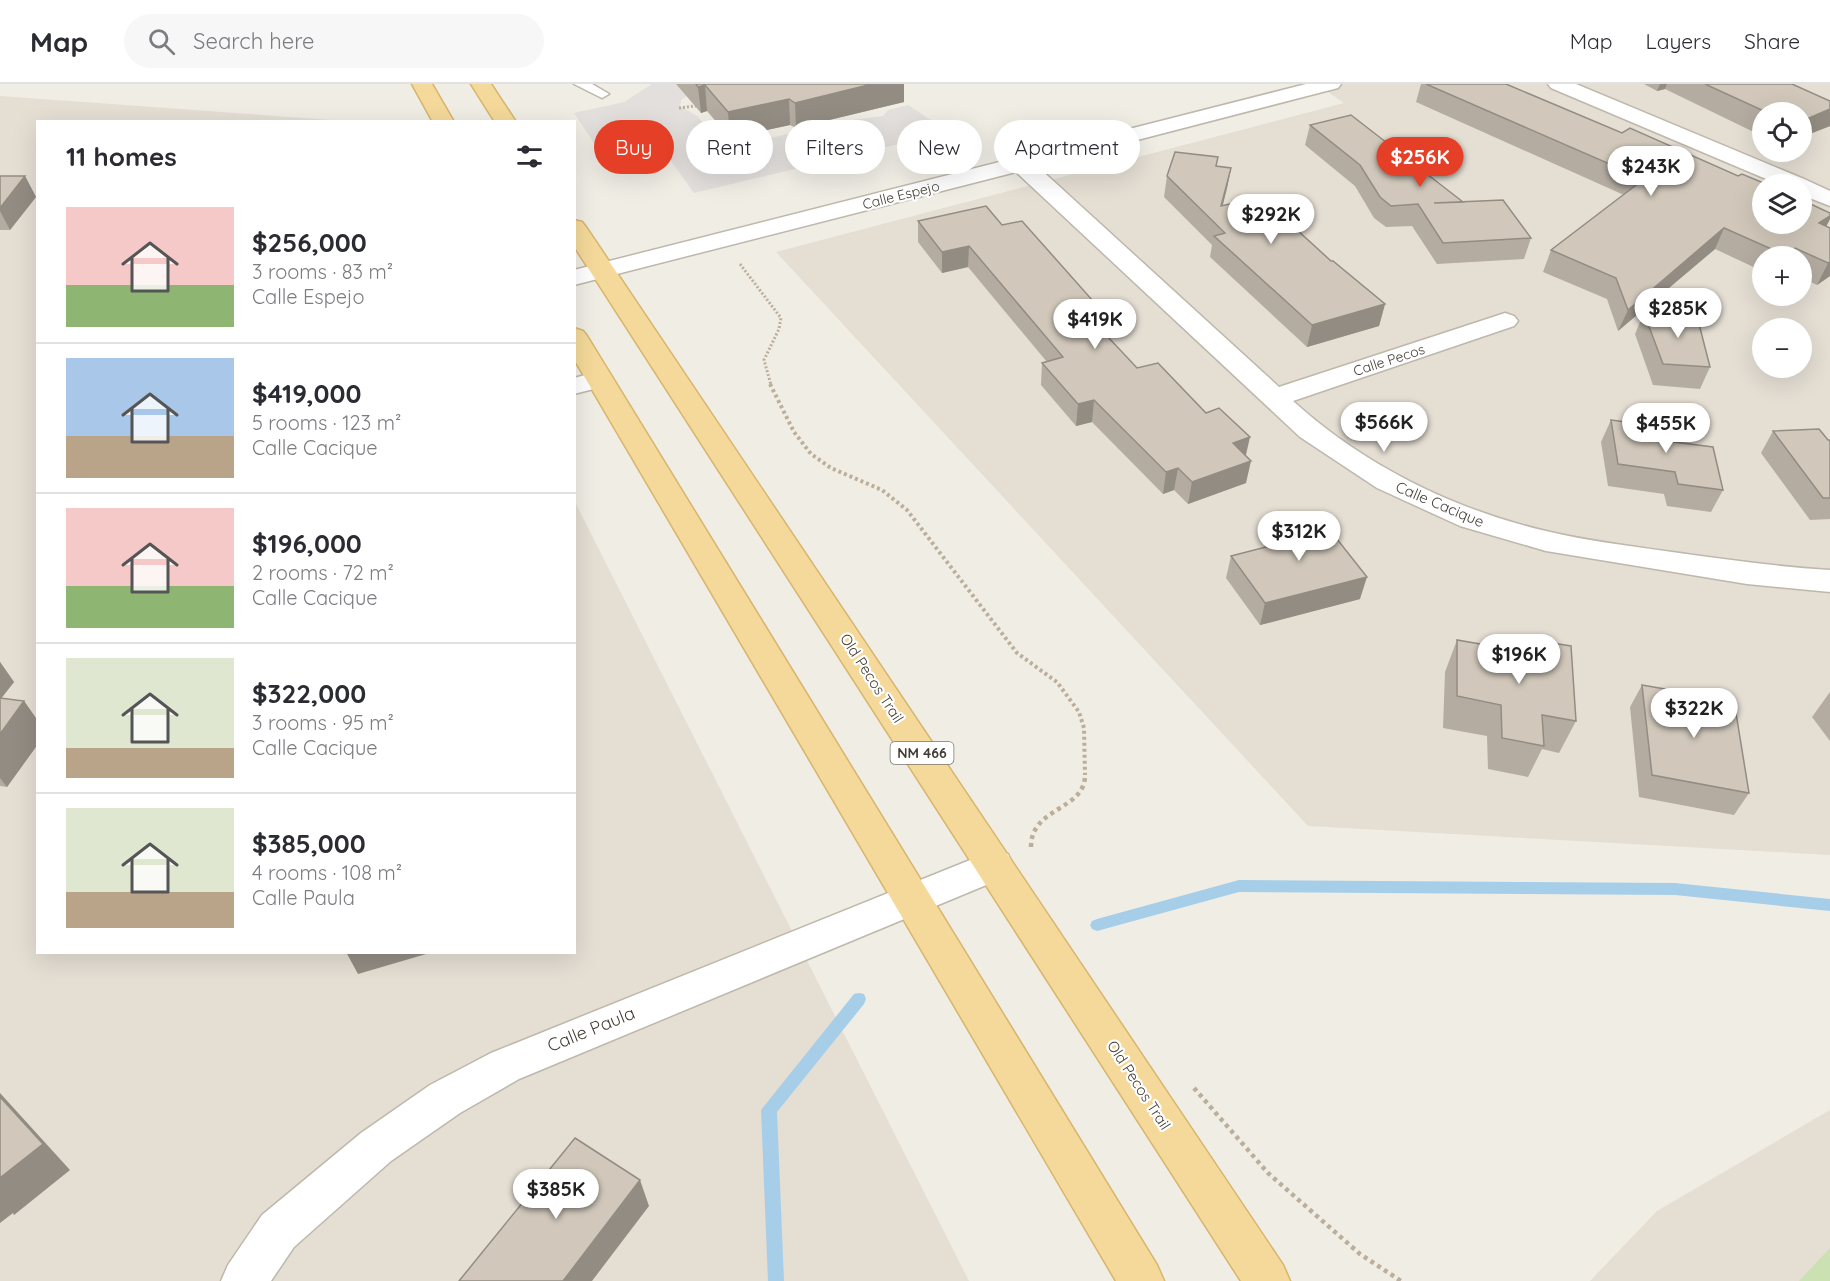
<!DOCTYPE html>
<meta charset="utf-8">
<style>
body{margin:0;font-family:Quicksand,sans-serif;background:#f7f7f7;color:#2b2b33;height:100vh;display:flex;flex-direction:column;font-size:22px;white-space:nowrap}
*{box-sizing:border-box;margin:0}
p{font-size:20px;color:#7c7c81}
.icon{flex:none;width:33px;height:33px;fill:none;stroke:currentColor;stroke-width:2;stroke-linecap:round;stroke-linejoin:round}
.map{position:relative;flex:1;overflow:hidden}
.details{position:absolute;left:36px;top:36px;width:540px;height:834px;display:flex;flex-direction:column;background:#fff;border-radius:0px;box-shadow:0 6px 24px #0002}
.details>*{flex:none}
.guide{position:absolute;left:594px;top:36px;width:570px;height:54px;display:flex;gap:12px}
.fabs{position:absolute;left:1752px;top:18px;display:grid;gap:12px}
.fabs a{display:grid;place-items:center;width:60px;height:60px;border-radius:50%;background:#fff;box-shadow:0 6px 24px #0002;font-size:30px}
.price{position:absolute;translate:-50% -51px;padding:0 14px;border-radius:21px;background:#fff;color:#222;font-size:20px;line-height:39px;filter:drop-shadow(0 2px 3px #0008)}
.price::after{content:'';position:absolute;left:50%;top:36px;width:18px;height:14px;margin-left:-9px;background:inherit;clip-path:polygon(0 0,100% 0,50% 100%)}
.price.active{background:#e54027;color:#fff}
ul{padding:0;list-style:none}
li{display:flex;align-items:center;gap:18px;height:150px;padding:0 30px}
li+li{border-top:2px solid #e1e1e2}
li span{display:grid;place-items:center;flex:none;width:168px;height:120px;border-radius:0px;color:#555}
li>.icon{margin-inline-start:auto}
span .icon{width:72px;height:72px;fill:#fffc;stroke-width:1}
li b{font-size:26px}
h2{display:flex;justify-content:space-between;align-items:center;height:72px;padding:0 30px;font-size:26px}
.tag{padding:0 21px;border-radius:27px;background:#fff;box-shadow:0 6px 24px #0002;font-size:21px;line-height:54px}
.tag.active{background:#e54027;color:#fff}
header{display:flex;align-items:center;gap:36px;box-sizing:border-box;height:84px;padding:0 30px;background:#fff;border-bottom:2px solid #e1e1e2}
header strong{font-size:28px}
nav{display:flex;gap:33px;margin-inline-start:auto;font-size:21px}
.search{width:420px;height:54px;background:#f7f7f7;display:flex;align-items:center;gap:15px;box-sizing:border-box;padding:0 21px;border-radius:33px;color:#7c7c81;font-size:22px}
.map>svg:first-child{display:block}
.residential{fill:#e4ded3;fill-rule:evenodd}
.green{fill:#cce1b1}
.parking{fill:#e2dfdc}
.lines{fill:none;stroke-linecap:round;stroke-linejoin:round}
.stream{fill:#a6cee8;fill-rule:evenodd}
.service-casing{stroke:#beb7ab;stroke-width:3}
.minor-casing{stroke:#beb7ab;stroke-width:3}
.primary-casing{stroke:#d7b56c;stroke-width:3}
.path-far2{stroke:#bbaf9b;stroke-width:3;stroke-dasharray:2 2;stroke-linecap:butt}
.path-far1{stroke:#bbaf9b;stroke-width:4;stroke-dasharray:3 3;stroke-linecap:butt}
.path{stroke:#bbaf9b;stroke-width:4.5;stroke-dasharray:4 4;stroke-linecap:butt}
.service{fill:#fff;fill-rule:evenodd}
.minor{fill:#fff;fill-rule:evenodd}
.primary{fill:#f4d99a;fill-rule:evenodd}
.wall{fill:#b4aca1}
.shaded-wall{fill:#928c83}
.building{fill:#d1c8bb;stroke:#928c83;stroke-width:1.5}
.labels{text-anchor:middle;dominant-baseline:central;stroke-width:4.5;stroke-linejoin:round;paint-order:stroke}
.far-street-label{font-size:14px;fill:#423d35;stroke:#fff}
.shield{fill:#fff;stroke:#7b7772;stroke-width:1.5}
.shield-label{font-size:14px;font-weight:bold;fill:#423d35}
.street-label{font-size:15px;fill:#423d35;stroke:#fff}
.near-street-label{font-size:18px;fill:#423d35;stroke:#fff}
</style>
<header>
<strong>Map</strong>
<div class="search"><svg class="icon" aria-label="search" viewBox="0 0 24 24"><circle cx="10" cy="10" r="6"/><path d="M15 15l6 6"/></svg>Search here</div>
<nav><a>Map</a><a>Layers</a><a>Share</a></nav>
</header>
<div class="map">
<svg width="1830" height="1197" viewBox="0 0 1830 1197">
<rect width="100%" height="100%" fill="#f0ede5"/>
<g class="residential">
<path d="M1316,0H1830V771L1308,742L776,168L1344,19ZM1762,28H1802V68H1762ZM1762,100H1802V140H1762ZM1762,172H1802V212H1762ZM1762,244H1802V284H1762Z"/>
<polygon points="0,12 345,37 38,38 38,868 574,868 575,418 969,1197 0,1197"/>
<polygon points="1830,1026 1830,1197 1590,1197 1657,1127"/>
</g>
<polygon class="green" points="1830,1164 1830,1197 1799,1197"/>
<polygon class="parking" points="652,0 692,0 688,11 681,16 680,22 697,32 726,65 837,38 883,32 888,26 908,21 949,48 694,109 663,66 608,80 574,29 624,18"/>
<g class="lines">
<g class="stream">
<polygon points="1239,796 1675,799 1830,815 1830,827 1675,811 1239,808 1097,847 1092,845 1090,841 1092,837 1097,835"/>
<polygon points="859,909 864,910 866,915 864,920 777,1028 784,1197 768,1197 761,1026 854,910"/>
</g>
<defs>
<polygon id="service" points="574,0 592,0 609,10 602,14"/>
<g id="minor">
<path d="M1306,0H1341L1338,4L1037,82L1279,303L1496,232L1505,229L1514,232L1518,237L1514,242L1293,317C1364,381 1452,425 1546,447C1587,457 1630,462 1672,468C1724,475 1777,483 1830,486V508L1747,500L1546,467L1460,442L1377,404L1300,353L1016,88L574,201V186Z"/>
<polygon points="1548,0 1576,0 1804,95 1830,107 1830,122 1802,111 1802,100 1778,100 1551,4"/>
<polygon points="600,287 609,289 613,295 609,301 574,310 574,294"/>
<polygon points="995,766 1008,770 1013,781 1008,792 519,995 460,1029 391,1077 294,1163 271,1197 221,1197 228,1181 262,1131 361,1049 430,1001 491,969"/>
</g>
<g id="primary">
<polygon points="412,0 432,0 454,38 433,38"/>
<polygon points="471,0 491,0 516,38 495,38"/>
<polygon points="574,136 582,138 586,143 1283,1181 1290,1197 1241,1197 574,162"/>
<polygon points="574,244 583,247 587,252 1157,1181 1164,1197 1116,1197 574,275"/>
</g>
</defs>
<use href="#service" class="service-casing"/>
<use href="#minor" class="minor-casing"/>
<use href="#primary" class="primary-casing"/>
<g class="path-far2">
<polyline points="679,24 696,22"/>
<polyline points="740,180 781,234 779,245 764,276 771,301"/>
</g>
<polyline class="path-far1" points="770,300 794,348 811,370 831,384 882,406 907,426 1017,569 1057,598 1079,628 1084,644 1085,691"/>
<g class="path">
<path d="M1031,763C1031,722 1086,727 1085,690"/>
<polyline points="1194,1004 1268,1089 1360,1170 1401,1197"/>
</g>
<use href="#service" class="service"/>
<use href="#minor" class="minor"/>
<use href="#primary" class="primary"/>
</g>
<g class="wall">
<polygon points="676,0 904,0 904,18 796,44 790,41 730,54 707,27 701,29"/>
<polygon points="1421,0 1506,0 1622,49 1738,92 1830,129 1830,135 1826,142 1830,192 1817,201 1802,194 1802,172 1762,172 1762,187 1715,165 1618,247 1607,215 1543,188 1551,166 1624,111 1416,18"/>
<polygon points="1644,0 1792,0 1830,17 1830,42 1802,53 1802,28 1762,28 1762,52 1665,5 1657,7"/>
<polygon points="1310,41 1463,118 1531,154 1524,175 1437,180 1412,142 1386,143 1374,134 1355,102 1305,61"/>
<polygon points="1217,82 1231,84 1227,104 1223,121 1331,177 1385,220 1379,242 1307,263 1210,173 1212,161 1164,113 1167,92"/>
<polygon points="0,92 25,92 36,113 10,146 0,146"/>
<polygon points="918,137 1002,141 1137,284 1246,372 1246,399 1188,420 1174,406 1163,410 1092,338 1076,342 1041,301 1042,279 1047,278 968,183 942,189 918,158"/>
<polygon points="1644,229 1710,283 1700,305 1653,301 1635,250"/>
<polygon points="1611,336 1674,358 1723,406 1711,428 1667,422 1664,410 1608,402 1601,358"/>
<polygon points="1773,347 1830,356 1830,435 1810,436 1761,369"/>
<polygon points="1278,441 1360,515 1260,541 1226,494 1231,472 1272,462"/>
<polygon points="1526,555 1576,637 1559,669 1542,665 1528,693 1488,685 1487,652 1443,644 1445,588 1457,556 1520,567"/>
<polygon points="0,578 14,598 1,614 24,617 38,637 38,660 7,703 0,702"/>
<polygon points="1642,601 1749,709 1734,731 1639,713 1630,623"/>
<polygon points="1830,608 1830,657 1812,633"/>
</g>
<g class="shaded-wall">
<polygon points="872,0 904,0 904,18 796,44 795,19"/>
<polygon points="1660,0 1667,0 1665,5 1657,7"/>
<polygon points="705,1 707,27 701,29 698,3"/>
<polygon points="789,15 790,41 730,54 728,28"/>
<polygon points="1830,25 1830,42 1802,53 1802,37"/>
<polygon points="1231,84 1227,104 1217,143 1221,122"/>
<polygon points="25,92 36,113 10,146 0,127 0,124"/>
<polygon points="1830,132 1830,135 1822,151 1819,139"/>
<polygon points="1724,144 1715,165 1618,247 1628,226"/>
<polygon points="969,162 968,183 942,189 942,168"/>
<polygon points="1795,164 1791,172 1784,172 1785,171"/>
<polygon points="1830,178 1830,192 1817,201 1828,179"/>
<polygon points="1093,217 1091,239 1078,221"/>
<polygon points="1385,220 1379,242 1307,263 1312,241"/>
<polygon points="1094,316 1092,338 1076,342 1078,320"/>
<polygon points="1250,353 1245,375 1233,359"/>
<polygon points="1251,377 1246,399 1188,420 1192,398"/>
<polygon points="1178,384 1174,406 1163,410 1166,388"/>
<polygon points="1367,493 1360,515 1260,541 1265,519"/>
<polygon points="0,578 14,598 0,616"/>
<polygon points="24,617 38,637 38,660 7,703 0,694 0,650"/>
<polygon points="346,868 433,868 358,890"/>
<polygon points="0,1009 70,1086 14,1131 13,1129 0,1139"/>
<polygon points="640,1096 649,1122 592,1197 563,1197"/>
</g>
<g class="building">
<polygon points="696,0 872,0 795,19 789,15 728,28 705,1 698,3"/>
<polygon points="1426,0 1506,0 1622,49 1630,44 1738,92 1742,90 1766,100 1762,100 1762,140 1802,140 1802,116 1830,129 1830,132 1819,139 1830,144 1830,178 1828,179 1795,164 1785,171 1724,144 1628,226 1616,194 1551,166 1644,95"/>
<polygon points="1705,0 1792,0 1830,17 1830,25 1802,37 1802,28 1766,28"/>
<polygon points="1351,31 1463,118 1434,119 1503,116 1531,154 1443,159 1418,120 1391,122 1380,113 1360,81 1310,41"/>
<polygon points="1175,68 1218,73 1216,82 1231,84 1221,122 1261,113 1331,177 1333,177 1385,220 1312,241 1214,152 1225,149 1167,92"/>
<polygon points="0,92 25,92 0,124"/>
<polygon points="986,122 1002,141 1022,137 1093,217 1078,221 1137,284 1158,279 1206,329 1219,324 1250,353 1233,359 1251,377 1192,398 1178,384 1166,388 1094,316 1078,320 1042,279 1063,273 969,162 942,168 918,137"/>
<polygon points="1644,229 1697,232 1710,283 1663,280"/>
<polygon points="1611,336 1671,344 1674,358 1713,363 1723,406 1678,400 1675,388 1618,380"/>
<polygon points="1819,345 1828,356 1830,356 1830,414 1823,414 1773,347"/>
<polygon points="1318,431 1367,493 1265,519 1231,472 1290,457 1278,441"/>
<polygon points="1526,555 1571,562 1576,637 1542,631 1544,662 1502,654 1501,621 1457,612 1457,556 1526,568"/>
<polygon points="1642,601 1734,617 1749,709 1652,691"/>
<polygon points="0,614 24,617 0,650"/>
<polygon points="0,1013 43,1060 0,1094"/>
<polygon points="575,1054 640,1096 563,1197 459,1197"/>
</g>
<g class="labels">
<g class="far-street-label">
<text transform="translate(901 111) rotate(-14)">Calle Espejo</text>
<text transform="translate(1389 276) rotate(-18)">Calle Pecos</text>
</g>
<rect class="shield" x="890.5" y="658" width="63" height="22" rx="4.5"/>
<g class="shield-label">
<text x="922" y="669">NM 466</text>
</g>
<g class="street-label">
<text transform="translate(1440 420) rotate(23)">Calle Cacique</text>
<text transform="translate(872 594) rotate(57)">Old Pecos Trail</text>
<text transform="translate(1139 1001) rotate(57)">Old Pecos Trail</text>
</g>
<g class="near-street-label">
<text transform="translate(591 945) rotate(-22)">Calle Paula</text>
</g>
</g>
</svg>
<div class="fabs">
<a><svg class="icon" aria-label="locate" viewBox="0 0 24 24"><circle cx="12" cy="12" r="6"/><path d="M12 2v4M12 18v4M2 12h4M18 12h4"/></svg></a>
<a><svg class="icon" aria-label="layers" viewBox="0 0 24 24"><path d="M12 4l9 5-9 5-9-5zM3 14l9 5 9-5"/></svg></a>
<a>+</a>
<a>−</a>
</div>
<b class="price active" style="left:1420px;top:104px">$256K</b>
<b class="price" style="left:1651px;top:113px">$243K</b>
<b class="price" style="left:1271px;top:161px">$292K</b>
<b class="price" style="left:1678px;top:255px">$285K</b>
<b class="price" style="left:1095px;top:266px">$419K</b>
<b class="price" style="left:1384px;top:369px">$566K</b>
<b class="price" style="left:1666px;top:370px">$455K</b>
<b class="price" style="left:1299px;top:478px">$312K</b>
<b class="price" style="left:1519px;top:601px">$196K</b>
<b class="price" style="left:1694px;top:655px">$322K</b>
<b class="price" style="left:556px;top:1136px">$385K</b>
<div class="guide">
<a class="tag active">Buy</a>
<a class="tag">Rent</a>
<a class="tag">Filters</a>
<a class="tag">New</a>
<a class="tag">Apartment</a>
</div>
<section class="details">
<h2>11 homes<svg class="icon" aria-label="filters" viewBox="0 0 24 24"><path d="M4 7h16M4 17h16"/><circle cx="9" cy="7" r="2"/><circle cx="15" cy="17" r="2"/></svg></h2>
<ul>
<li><span style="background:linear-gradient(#f6c9c9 65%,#8fb573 0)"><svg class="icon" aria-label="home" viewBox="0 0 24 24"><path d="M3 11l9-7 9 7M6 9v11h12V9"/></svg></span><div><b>$256,000</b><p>3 rooms · 83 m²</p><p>Calle Espejo</p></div></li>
<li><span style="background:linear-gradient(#a9c7e8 65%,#b9a48a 0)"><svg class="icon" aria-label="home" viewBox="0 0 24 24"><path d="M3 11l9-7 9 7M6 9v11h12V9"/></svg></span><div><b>$419,000</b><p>5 rooms · 123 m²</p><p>Calle Cacique</p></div></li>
<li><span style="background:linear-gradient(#f6c9c9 65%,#8fb573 0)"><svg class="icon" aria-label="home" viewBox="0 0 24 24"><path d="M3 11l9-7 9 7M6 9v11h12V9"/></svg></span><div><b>$196,000</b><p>2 rooms · 72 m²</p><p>Calle Cacique</p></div></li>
<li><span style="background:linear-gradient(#dfe7d0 75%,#b9a48a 0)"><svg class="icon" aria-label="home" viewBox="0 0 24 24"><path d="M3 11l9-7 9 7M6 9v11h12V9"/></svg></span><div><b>$322,000</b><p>3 rooms · 95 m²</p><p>Calle Cacique</p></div></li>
<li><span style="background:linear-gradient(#dfe7d0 70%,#b9a48a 0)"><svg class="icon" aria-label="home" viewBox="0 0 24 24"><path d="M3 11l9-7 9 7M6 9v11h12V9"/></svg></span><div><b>$385,000</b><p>4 rooms · 108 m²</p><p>Calle Paula</p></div></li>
</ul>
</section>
</div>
